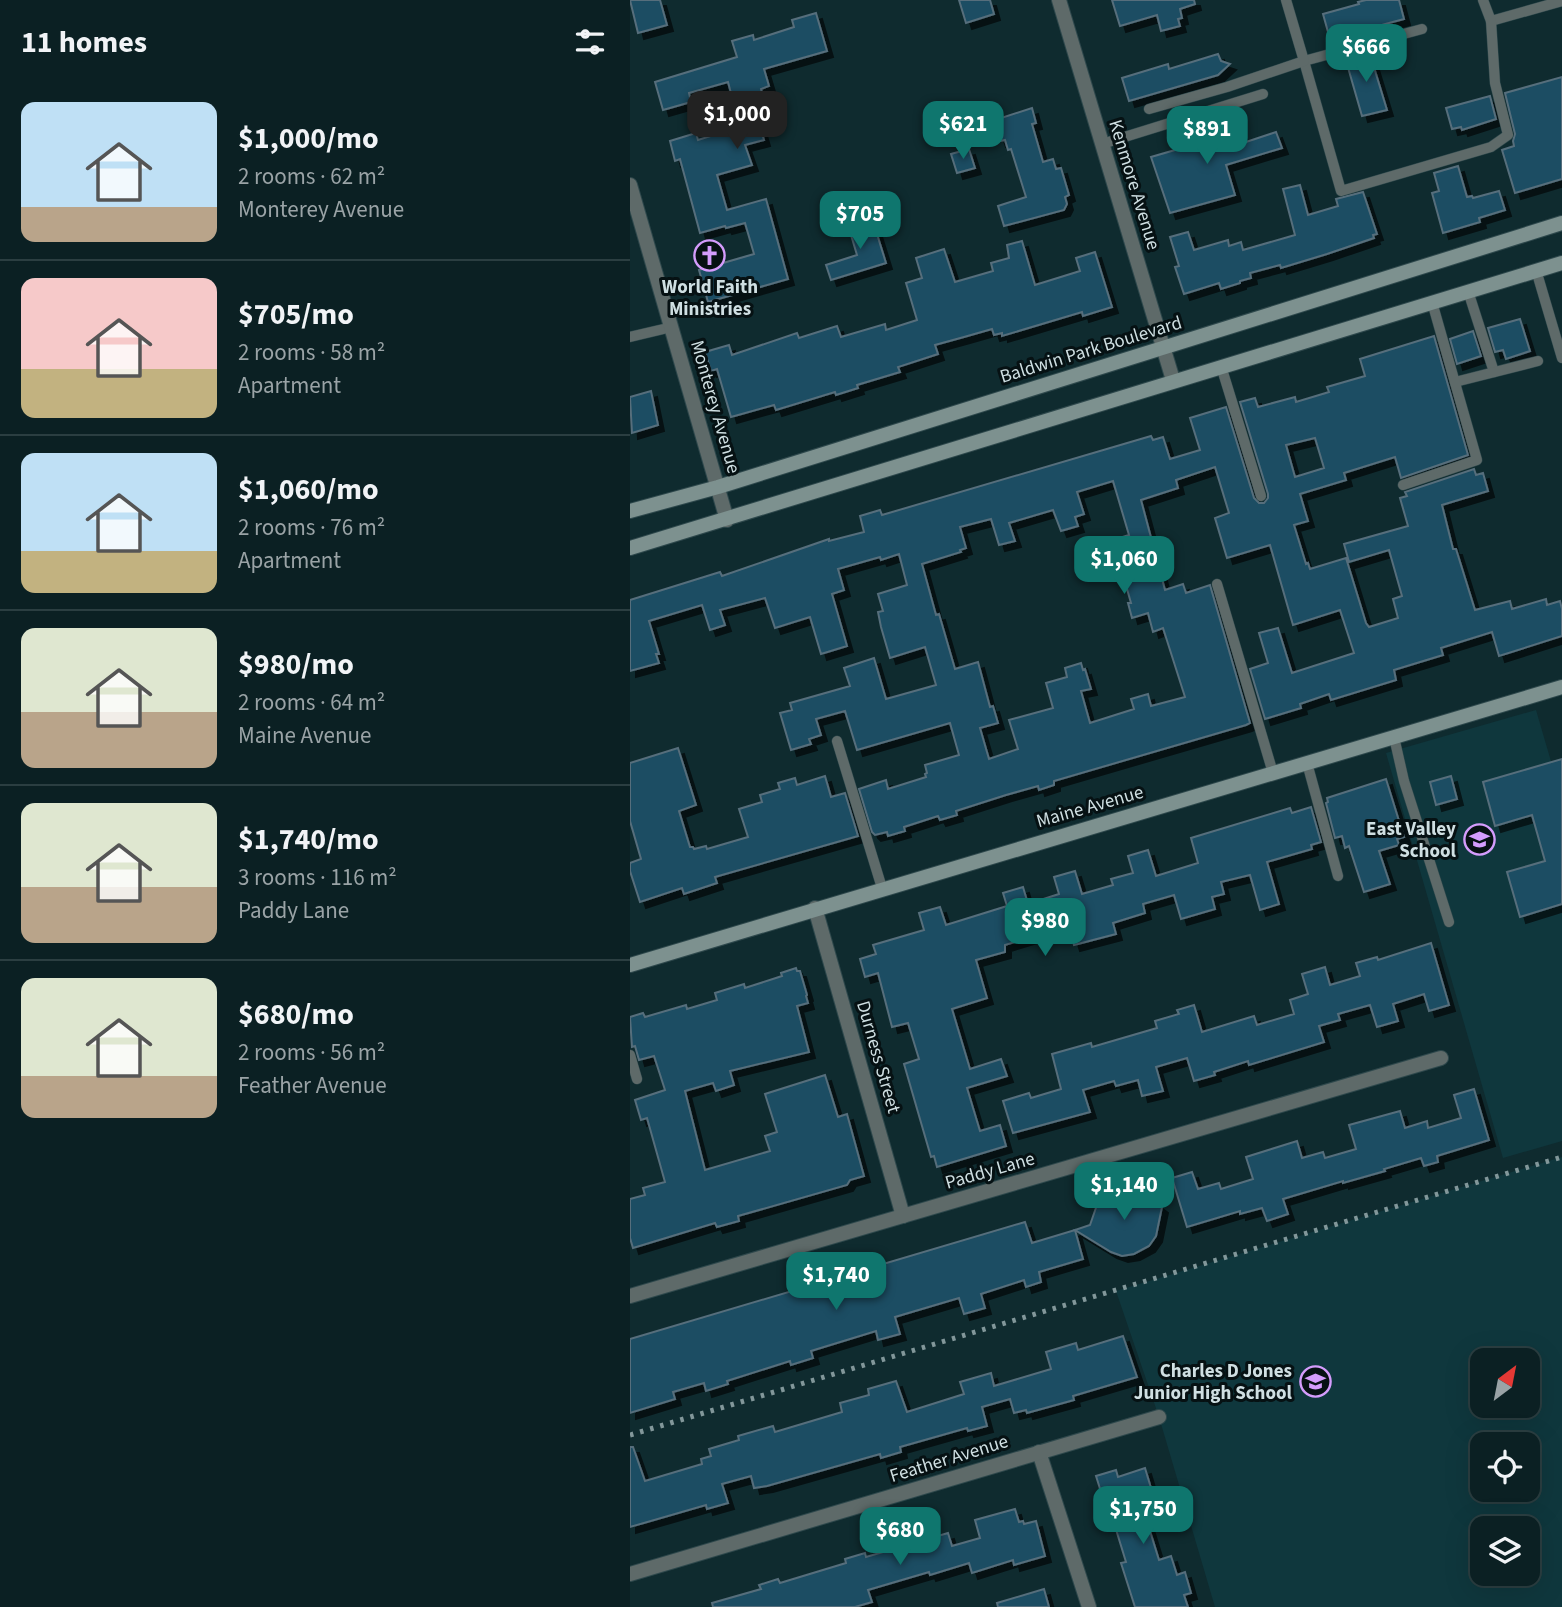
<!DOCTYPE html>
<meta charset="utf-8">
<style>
body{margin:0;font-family:"Source Sans 3",sans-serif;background:#192d30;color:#f1f3f6;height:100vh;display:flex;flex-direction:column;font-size:26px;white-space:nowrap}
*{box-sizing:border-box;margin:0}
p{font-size:23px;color:#9aa3a6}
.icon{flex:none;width:38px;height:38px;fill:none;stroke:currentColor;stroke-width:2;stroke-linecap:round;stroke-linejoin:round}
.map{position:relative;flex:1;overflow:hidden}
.details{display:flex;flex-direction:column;background:#0b2023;width:630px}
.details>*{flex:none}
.needle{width:46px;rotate:32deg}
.buttons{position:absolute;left:840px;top:1348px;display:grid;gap:14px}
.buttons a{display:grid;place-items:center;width:70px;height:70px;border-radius:14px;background:#0b2023;box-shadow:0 7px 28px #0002,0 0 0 2px #2b3e41;font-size:35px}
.price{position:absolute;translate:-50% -60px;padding:0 16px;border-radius:14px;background:#0f766e;color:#fff;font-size:23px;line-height:46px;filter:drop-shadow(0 2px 4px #0008)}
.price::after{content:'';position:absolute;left:50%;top:42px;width:21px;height:16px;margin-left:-10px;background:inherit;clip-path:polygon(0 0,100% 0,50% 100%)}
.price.on{background:#222;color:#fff}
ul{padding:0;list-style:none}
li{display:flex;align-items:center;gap:21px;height:175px;padding:0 21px}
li+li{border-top:2px solid #2b3e41}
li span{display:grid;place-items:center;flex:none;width:196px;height:140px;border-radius:14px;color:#555}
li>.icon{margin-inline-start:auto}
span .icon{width:84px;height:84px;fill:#fffc;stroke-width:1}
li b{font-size:30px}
h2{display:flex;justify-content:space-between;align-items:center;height:84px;padding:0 21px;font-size:30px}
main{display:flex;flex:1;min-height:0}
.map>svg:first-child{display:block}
.built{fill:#0f373d;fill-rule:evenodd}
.building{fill:#1b4d63;stroke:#566e7b;stroke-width:2;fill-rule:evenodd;filter:url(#shadow)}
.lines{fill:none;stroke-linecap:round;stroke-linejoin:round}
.lane-casing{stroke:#2e484c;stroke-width:11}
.street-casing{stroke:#2e484c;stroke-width:16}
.secondary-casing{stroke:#2e484c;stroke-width:16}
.lane{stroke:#5e6a69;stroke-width:10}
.street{stroke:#5e6a69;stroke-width:14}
.secondary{stroke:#7d918f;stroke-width:14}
.rail{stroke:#82979a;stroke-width:5;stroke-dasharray:3.5 7;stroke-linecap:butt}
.labels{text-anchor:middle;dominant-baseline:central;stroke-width:6;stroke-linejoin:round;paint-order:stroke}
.street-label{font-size:19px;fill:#cfdfe2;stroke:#061113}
.poi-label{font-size:19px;font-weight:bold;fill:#cfdfe2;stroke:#061113;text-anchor:end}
</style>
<main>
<section class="details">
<h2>11 homes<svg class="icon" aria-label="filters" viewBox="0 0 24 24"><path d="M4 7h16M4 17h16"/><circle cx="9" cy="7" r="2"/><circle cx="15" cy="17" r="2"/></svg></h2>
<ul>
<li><span style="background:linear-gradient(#bfe0f5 75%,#b9a48a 0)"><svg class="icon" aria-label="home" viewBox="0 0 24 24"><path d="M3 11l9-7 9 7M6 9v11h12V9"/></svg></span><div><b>$1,000/mo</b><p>2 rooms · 62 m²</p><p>Monterey Avenue</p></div></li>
<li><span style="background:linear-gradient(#f6c9c9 65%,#c2b280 0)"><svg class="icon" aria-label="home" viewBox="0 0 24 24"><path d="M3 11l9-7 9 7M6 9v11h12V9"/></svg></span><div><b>$705/mo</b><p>2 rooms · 58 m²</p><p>Apartment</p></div></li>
<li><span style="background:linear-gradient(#bfe0f5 70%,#c2b280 0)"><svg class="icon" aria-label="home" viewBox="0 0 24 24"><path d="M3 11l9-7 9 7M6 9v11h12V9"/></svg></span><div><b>$1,060/mo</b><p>2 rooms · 76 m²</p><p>Apartment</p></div></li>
<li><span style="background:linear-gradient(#dfe7d0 60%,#b9a48a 0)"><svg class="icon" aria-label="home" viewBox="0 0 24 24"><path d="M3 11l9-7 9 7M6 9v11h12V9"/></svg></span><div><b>$980/mo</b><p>2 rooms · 64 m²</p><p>Maine Avenue</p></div></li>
<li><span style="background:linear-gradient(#dfe7d0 60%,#b9a48a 0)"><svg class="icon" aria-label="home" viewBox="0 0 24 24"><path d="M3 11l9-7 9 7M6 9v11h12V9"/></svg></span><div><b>$1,740/mo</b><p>3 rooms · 116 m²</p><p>Paddy Lane</p></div></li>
<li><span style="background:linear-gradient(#dfe7d0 70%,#b9a48a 0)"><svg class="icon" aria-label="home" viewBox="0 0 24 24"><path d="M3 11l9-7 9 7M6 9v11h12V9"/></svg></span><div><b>$680/mo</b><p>2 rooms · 56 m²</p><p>Feather Avenue</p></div></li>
</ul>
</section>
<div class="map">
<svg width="932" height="1607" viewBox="0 0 932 1607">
<defs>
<filter id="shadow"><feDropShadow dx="6" dy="6" stdDeviation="0" flood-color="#0009"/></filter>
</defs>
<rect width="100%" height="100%" fill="#0f2b2f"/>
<g class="built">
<polygon points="906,710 932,799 932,1141 873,1158 756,753"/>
<path d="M932,1157V1607H585L529,1417L486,1291ZM852,1360H898V1405H852ZM852,1444H898V1489H852ZM852,1528H898V1573H852Z"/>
</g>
<g class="building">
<polygon points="0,0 30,0 37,25 8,33"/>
<polygon points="329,0 360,0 364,14 336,23"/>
<polygon points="482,0 564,0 565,4 550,9 552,18 548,19 550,26 531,31 527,15 490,26"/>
<polygon points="736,0 769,0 774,19 733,30 735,37 711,43 709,37 700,39 693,14 729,4 728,2"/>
<polygon points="186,13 197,51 134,69 139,86 131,89 142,128 131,130 134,140 115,145 122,165 87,175 97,210 136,199 158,279 78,302 69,270 124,254 115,223 96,228 95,226 70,233 50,159 45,161 40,141 66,133 68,140 116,125 108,96 102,97 98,82 59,93 61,102 33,110 25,82 107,57 102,41 123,35 124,40 164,27 162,20"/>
<polygon points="739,51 757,110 732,116 715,57"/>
<polygon points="588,54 591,61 600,64 588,75 499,101 492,78 538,64 539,69"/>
<polygon points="932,77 932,179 885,193 872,150 884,146 883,141 885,134 875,93"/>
<polygon points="860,96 866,119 832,130 831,127 822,129 816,108"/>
<polygon points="402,108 406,123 402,124 413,162 423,159 426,169 431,168 439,195 435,197 437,204 434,210 374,226 368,206 396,197 381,149 378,150 375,140 370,141 367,132 360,134 356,123"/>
<polygon points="606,119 613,143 646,132 652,148 596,165 605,195 540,213 521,157 576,141 573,129"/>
<polygon points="339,149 345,168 327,173 321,154"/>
<polygon points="828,166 837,197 842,196 843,198 869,191 875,210 849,218 850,222 813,233 802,193 809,191 804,173"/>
<polygon points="670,185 678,215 708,206 706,199 733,192 747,234 743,235 744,238 697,254 651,268 650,265 620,273 621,278 610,281 610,283 591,289 589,283 554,294 545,267 549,266 540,237 558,232 564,250 598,240 599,246 611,242 613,250 665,235 653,189"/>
<polygon points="242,218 256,263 201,280 196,265 227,255 218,225"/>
<polygon points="392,241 405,285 450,271 446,258 465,252 482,307 453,316 452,312 372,336 372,333 364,335 362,329 334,337 305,345 308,354 268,367 270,372 227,385 228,388 206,395 205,392 146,410 144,405 101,417 87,369 81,371 75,352 99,345 102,355 167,333 169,338 207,326 211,337 255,324 256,330 287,320 276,283 292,278 286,258 314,249 325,282 363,271 361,263 379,258 377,245"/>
<polygon points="890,319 900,351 876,359 873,350 865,352 858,328"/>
<polygon points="843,331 851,356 827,364 820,339"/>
<path d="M804,336L838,455L771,478L765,457L714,473L716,480L670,494L678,521L664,525L676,564L678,563L680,569L716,558L736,623L739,627L768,618L763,599L772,596L759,550L719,562L714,544L778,526L770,498L777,496L775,492L844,469L846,475L853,473L858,491L812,505L823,549H826L845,610L880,601L882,609L916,599L917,605L930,601L932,609V636L869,656L862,632L811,648L813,655L764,670L766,680L701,700L699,694L670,704L671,708L635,719L620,669L638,663L629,633L648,628L662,673L724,653L710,610L663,625L640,545L597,558L585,518L599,513L585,467L546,480L548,488L511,500L535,590L553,584L556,593L580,585L620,723L616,725L424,781V785L409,790L408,786L376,795L326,811L327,815L310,820L308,816L274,827L275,831L258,836L257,832L245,835L242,832L229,789L256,780L258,789L296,777L295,774L297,773L295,765L329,755L320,723L227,750L215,711L186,719L191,735L179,739L181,744L161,750L150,713L162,710L160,703L220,686L214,668L244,658L256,699L306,685L295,647L260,658L251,627L248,612L253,611L248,594L277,585L269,554L251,560L250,557L208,569L214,590L202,594L217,646L191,654L180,617L145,628L135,598L90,610L95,625L80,630L72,605L19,621L29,654H26L29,663L0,671V600L90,572L92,576L199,539V541L234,532L230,516L250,510L252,515L521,436L523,440L533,437L540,459L570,450L560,418L596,407L624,498L629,503H634L638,498V494L610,402L625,398L628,407L665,397L666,402L699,392L697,387L735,376L730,359ZM685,438L694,468L665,477L656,445ZM483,481L499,535L483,540L501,603H498L502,618L518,613L523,632L533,628L555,697L521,706L518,694L501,699L504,709L460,723L451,691L461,689L455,669L453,670L451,663L435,668L437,677L416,683L423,708L379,720L388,749L359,759L350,728L368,723L363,706L360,707L348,662L325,669L309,614L306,615L292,564L331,552L330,550L336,548L330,527L361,519L369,545L385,541L379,523L423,510L431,531L448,526L445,517L454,514L447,492Z"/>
<polygon points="21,391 28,425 2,433 0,397"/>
<polygon points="48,748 66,805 49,811 60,847 63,847 64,849 76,846 77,849 118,837 109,809 132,802 130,795 150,789 148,783 165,778 167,785 195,776 201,797 215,793 228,836 85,877 87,883 54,894 52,888 10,902 0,871 0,863 11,859 0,821 0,763"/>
<polygon points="932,759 932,904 890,917 877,872 915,861 902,815 865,826 853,782"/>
<polygon points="821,776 827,799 806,805 800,782"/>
<polygon points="756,779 774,837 767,839 769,845 749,851 760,884 734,892 719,846 715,848 712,836 705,838 696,803 698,802 697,798"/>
<polygon points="681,807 691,842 681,845 682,849 637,862 649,904 630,910 620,875 591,882 594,894 582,897 585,909 551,919 544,895 513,904 515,913 483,923 486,934 444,945 438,926 375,945 375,952 346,960 357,998 322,1009 340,1069 371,1059 377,1076 337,1088 350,1131 370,1125 376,1146 307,1167 304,1156 301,1157 274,1064 289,1059 278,1023 262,1027 248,973 235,977 230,959 246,954 243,945 294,930 289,913 310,907 316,925 377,906 373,893 393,887 398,904 429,894 424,877 445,871 452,894 483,885 481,879 503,873 498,856 518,850 526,876 568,863 561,838 660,808 662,813"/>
<polygon points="801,943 819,1005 799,1011 794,994 763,1004 768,1021 747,1027 740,1005 708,1014 710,1020 689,1026 694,1042 619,1065 618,1061 584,1072 585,1075 564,1081 557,1058 526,1067 533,1091 512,1096 508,1080 486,1086 484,1081 453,1090 460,1112 383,1133 373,1101 399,1093 401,1098 431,1089 422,1054 461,1043 462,1047 527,1028 525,1021 549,1014 547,1010 564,1005 572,1032 624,1016 627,1025 664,1014 660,1000 678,994 672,974 695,967 700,985 730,976 726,963 747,957 748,960"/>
<polygon points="166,968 167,971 170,971 177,995 176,996 178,1003 167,1006 179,1052 100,1071 104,1085 86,1091 83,1083 55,1091 75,1170 140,1151 135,1136 147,1132 135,1094 195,1075 208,1117 217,1114 234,1176 220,1180 217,1185 108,1216 109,1221 87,1227 85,1223 3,1248 0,1238 0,1199 15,1195 13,1188 35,1182 17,1118 11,1120 5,1100 35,1090 24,1056 9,1060 5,1046 2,1047 0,1017 13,1013 15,1017 56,1005 57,1009 87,1000 85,993 114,984 115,988 152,976 151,973"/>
<polygon points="844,1089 859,1140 807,1156 808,1162 794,1166 791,1158 754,1169 755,1171 713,1183 713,1181 653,1199 658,1214 637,1221 632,1208 610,1214 610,1211 557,1227 542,1178 562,1172 568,1189 589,1183 591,1189 623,1179 616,1157 667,1141 672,1158 693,1152 695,1158 726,1149 719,1125 770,1111 775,1128 797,1121 798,1128 831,1118 824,1095"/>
<polygon points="487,1188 499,1188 510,1191 532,1207 526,1236 519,1246 504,1254 492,1256 481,1252 445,1230 460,1225 468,1202 476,1193"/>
<polygon points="395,1222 402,1243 445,1230 453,1259 409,1272 411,1282 396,1287 394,1280 351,1294 355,1308 334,1314 329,1298 265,1317 270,1334 248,1340 246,1331 181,1351 183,1358 161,1365 160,1361 97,1381 98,1384 76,1391 74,1383 43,1392 45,1399 0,1413 0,1339"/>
<polygon points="493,1336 507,1377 443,1396 444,1400 397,1413 396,1410 384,1413 380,1399 352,1407 357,1426 338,1431 337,1428 270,1447 271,1452 251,1458 250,1454 137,1486 124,1488 121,1476 92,1484 98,1503 77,1509 76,1505 0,1527 0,1447 3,1447 15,1481 72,1464 71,1459 81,1456 79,1449 109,1440 108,1436 143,1426 145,1432 212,1412 210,1403 239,1395 238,1389 266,1381 277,1412 334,1394 330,1382 361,1373 364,1386 421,1369 416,1352 446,1343 448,1350"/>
<polygon points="515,1468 524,1498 511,1502 529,1560 541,1556 547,1575 555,1572 561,1593 554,1595 558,1607 505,1607 491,1563 496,1562 484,1523 499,1518 489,1490 472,1495 466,1476 486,1470 488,1477"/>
<polygon points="385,1509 389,1522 393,1521 394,1524 406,1521 415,1556 384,1565 383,1560 342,1573 339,1563 300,1575 299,1572 238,1590 242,1602 225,1607 83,1607 82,1603 131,1589 129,1585 148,1579 150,1583 216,1563 215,1559 235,1553 236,1557 318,1533 322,1546 350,1538 345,1520"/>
<polygon points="414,1589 419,1607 368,1607 367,1603"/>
</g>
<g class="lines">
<defs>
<g id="lane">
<polyline points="861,21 932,1"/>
<polyline points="792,29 674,61 711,191 861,147 878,135 865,83 861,21 853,0"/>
<polyline points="519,109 597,87 674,61 656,0"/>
<polyline points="472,144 633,94"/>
<polyline points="906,270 932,358"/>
<polyline points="838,291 864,372"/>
<polyline points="0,337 42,327"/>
<polyline points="591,366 631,496"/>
<polyline points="825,382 908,361"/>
<polyline points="773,485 847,460 802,302"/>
<polyline points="587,584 643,773"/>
<polyline points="764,737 774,781 819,922"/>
<polyline points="207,741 252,888"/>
<polyline points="677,763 708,876"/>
<polyline points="0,1055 7,1079"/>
</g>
<g id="street">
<polyline points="429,0 543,380"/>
<polyline points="0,185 97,520"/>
<polyline points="185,908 273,1216"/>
<polyline points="0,1296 811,1058"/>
<polyline points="409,1452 459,1607"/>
<polyline points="0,1574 529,1417"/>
</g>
<g id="secondary">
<polyline points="0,511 88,487 932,223"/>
<polyline points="0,548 932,263"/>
<polyline points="0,965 932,687"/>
</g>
</defs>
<use href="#lane" class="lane-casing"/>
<use href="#street" class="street-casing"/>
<use href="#secondary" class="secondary-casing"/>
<use href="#lane" class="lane"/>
<use href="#street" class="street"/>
<use href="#secondary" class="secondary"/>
<polyline class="rail" points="0,1435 932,1157"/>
</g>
<defs>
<symbol id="church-ring" viewBox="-11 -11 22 22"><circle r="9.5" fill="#061113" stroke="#d49cfc" stroke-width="1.5"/><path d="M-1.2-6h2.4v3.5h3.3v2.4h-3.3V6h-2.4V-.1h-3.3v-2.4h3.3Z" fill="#d49cfc"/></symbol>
<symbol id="school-ring" viewBox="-11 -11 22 22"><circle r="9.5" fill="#061113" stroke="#d49cfc" stroke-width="1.5"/><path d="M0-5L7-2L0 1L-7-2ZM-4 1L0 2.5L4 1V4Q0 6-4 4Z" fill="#d49cfc"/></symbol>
</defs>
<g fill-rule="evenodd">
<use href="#church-ring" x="62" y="238" width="35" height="35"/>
<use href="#school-ring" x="832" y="822" width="35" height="35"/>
<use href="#school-ring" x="668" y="1364" width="35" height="35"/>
</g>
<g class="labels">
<g class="street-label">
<text transform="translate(504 185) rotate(73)">Kenmore Avenue</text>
<text transform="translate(461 350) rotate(-17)">Baldwin Park Boulevard</text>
<text transform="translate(85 407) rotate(74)">Monterey Avenue</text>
<text transform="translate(460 807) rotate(-16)">Maine Avenue</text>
<text transform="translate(248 1057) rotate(74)">Durness Street</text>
<text transform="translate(360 1171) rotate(-16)">Paddy Lane</text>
<text transform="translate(319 1459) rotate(-17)">Feather Avenue</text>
</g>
<g class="poi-label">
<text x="80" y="287" text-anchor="middle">World Faith<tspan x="80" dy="22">Ministries</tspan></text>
<text x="826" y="829">East Valley<tspan x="826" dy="22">School</tspan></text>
<text x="662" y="1371">Charles D Jones<tspan x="662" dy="22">Junior High School</tspan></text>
</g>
</g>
</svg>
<div class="buttons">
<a><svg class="needle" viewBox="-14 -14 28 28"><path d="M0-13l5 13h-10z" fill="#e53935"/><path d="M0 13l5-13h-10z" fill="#9aa3a6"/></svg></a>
<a><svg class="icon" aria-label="locate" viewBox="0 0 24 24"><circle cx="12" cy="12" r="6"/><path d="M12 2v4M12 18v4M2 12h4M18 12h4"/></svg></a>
<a><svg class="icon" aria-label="layers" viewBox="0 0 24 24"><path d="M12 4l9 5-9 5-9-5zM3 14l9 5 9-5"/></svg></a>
</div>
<b class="price" style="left:736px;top:84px">$666</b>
<b class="price on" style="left:107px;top:151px">$1,000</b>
<b class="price" style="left:333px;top:161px">$621</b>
<b class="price" style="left:577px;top:166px">$891</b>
<b class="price" style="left:230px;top:251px">$705</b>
<b class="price" style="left:494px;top:596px">$1,060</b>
<b class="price" style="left:415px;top:958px">$980</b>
<b class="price" style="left:494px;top:1222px">$1,140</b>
<b class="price" style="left:206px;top:1312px">$1,740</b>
<b class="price" style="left:513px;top:1546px">$1,750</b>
<b class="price" style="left:270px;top:1567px">$680</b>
</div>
</main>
